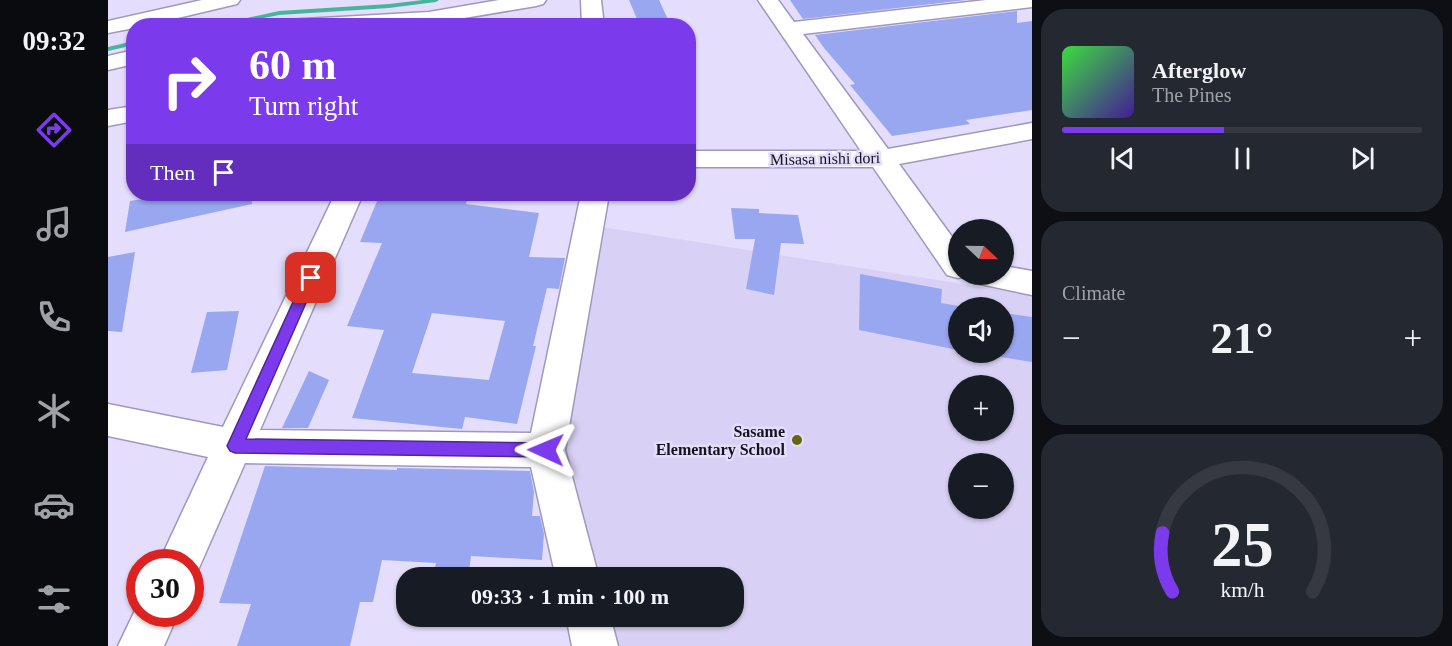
<!DOCTYPE html>
<meta charset="utf-8">
<style>
:root{--surface:#171b24;--page:#242831;--text:#f1f3f6;--muted:#9ea1a6;--line:#363941;--accent:#7c3aed}
body{margin:0;font-family:Georgia,serif;background:var(--page);color:var(--text);height:100vh;display:flex;flex-direction:column;font-size:22px;white-space:nowrap}
*{box-sizing:border-box;margin:0}
p{font-size:20px;color:var(--muted)}
.icon{flex:none;width:33px;height:33px;fill:none;stroke:currentColor;stroke-width:2;stroke-linecap:round;stroke-linejoin:round}
.map{position:relative;flex:1;overflow:hidden}
.details{display:flex;flex-direction:column;gap:9px;padding:9px;background:#0d0f14;width:420px}
.details>*{flex:none}
.guide{position:absolute;left:18px;top:18px;width:570px;height:183px;border-radius:24px;box-shadow:0 2px 4px #0004;background:#7c3aed;color:#fff;overflow:hidden}
.needle{width:39px;rotate:112deg}
.controls{position:absolute;left:840px;top:219px;display:grid;gap:12px}
.controls a{display:grid;place-items:center;width:66px;height:66px;border-radius:50%;background:var(--surface);box-shadow:0 2px 4px #0004;font-size:30px}
.speed{position:absolute;left:18px;top:549px;display:flex;gap:12px;font-size:30px;font-weight:700;text-align:center}
.speed>*{display:grid;place-content:center;width:78px;height:78px;border-radius:50%;background:var(--surface);box-shadow:0 2px 4px #0004;line-height:1}
.speed .limit{border:9px solid #d22;background:#fff;color:#111}
.pin{position:absolute;display:grid;place-items:center;width:51px;height:51px;color:#fff;margin:-26px;border-radius:12px;box-shadow:0 3px 9px #0006}
.me{position:absolute;width:66px;margin:-33px;rotate:271deg;stroke-linejoin:round;filter:drop-shadow(0 0 4px #0008)}
.turn{display:flex;align-items:center;gap:21px;height:126px;padding:0 24px;font-size:27px}
.turn .icon{width:78px;height:78px;stroke-width:2.5}
.turn b{display:block;font-size:42px;line-height:51px}
.then{display:flex;align-items:center;height:57px;padding:0 24px;background:#0003;gap:12px;font-size:22px}
.big{font-size:45px;font-weight:600;line-height:1.1}
.details .widget{flex:1;display:flex;flex-direction:column;justify-content:center;gap:9px;min-width:0;padding:0 21px;border-radius:24px;background:var(--page)}
.details .dial{align-items:center;gap:0}
.dial svg{height:156px;overflow:visible;fill:none;stroke:var(--line);stroke-width:7;stroke-linecap:round;text-anchor:middle}
.dial text{fill:var(--text);stroke:none}
.song{display:flex;align-items:center;gap:18px}
.cover{width:72px;height:72px;border-radius:9px;background:linear-gradient(135deg,hsl(120 70% 55%),hsl(260 70% 35%))}
.played{height:6px;border-radius:3px;background:linear-gradient(90deg,var(--accent) 45%,var(--line) 45%)}
.keys{display:flex;justify-content:space-around;direction:ltr}
.heat{display:flex;justify-content:space-between;align-items:center;font-size:33px;direction:ltr}
.trip{position:absolute;left:288px;top:567px;width:348px;height:60px;border-radius:24px;background:var(--surface);box-shadow:0 2px 4px #0004;font-weight:600;line-height:60px;text-align:center}
main{display:flex;flex:1;min-height:0}
.menu{display:flex;flex-direction:column;width:108px;justify-content:space-around;align-items:center;background:#090b0e;color:var(--muted)}
.menu .icon{width:42px;height:42px}
.menu .selected{color:var(--accent)}
.menu b{font-size:27px;color:var(--text)}
.map>svg:first-child{display:block}
</style>
<main>
<nav class="menu">
<b>09:32</b>
<svg class="icon selected" aria-label="directions" viewBox="0 0 24 24"><path d="M12 3l9 9-9 9-9-9zM9 14v-3h6M13 9l2 2-2 2"/></svg>
<svg class="icon" aria-label="music" viewBox="0 0 24 24"><path d="M9 18V5l10-2v13"/><circle cx="6" cy="18" r="3"/><circle cx="16" cy="16" r="3"/></svg>
<svg class="icon" aria-label="phone" viewBox="0 0 24 24"><path d="M5 4h4l2 5-3 2q2 4 5 5l2-3 5 2v4C11 20 4 13 5 4z"/></svg>
<svg class="icon" aria-label="climate" viewBox="0 0 24 24"><path d="M12 3v18M4 7l16 10M4 17L20 7"/></svg>
<svg class="icon" aria-label="car" viewBox="0 0 24 24"><path d="M5 17H2v-5l4-1 3-4h7l3 4 3 1v5h-3M9 17h6M6 11h13"/><circle cx="7" cy="17" r="2"/><circle cx="17" cy="17" r="2"/></svg>
<svg class="icon" aria-label="filters" viewBox="0 0 24 24"><path d="M4 7h16M4 17h16"/><circle cx="9" cy="7" r="2"/><circle cx="15" cy="17" r="2"/></svg>
</nav>
<div class="map">
<svg width="924" height="646" viewBox="0 0 924 646">
<rect width="100%" height="100%" fill="#e4defc"/>
<path fill="#d9d1f5" fill-rule="evenodd" d="M494,227l430,68v351h-420l-8,-29 130,-1v-38l-140,-1 -33,-127zM850,308h46v44h-46zM850,386h46v44h-46zM850,464h46v44h-46z"/>
<g fill="none" stroke-linecap="round" stroke-linejoin="round">
<g fill="#46b59c" fill-rule="evenodd">
<polygon points="315,0 331,0 328,2 281,8 171,15 117,26 103,26 171,11 281,4"/>
<polygon points="26,41 26,45 0,51 0,47"/>
</g>
</g>
<g fill="#99a7f0" fill-rule="evenodd">
<polygon points="521,0 551,0 563,26 532,26"/>
<polygon points="682,0 858,0 695,19"/>
<polygon points="909,11 909,23 924,21 924,110 858,120 862,124 784,136 742,85 747,84 716,48 707,35"/>
<polygon points="67,194 143,194 144,204 17,232 22,201"/>
<path d="M272,194h89l-3,10 73,9 -10,44 36,1 -6,31 -12,-1 -14,58h3l-19,78 -52,-7 -3,12 -110,-11 32,-88 -37,-4 35,-83 -22,-1zM324,313l73,8 -16,59 -77,-7z"/>
<polygon points="623,208 651,209 651,213 690,215 696,244 673,243 666,295 638,289 647,239 627,239"/>
<polygon points="27,252 14,332 0,331 0,257"/>
<polygon points="752,274 834,289 833,303 863,308 850,308 850,350 751,330"/>
<polygon points="131,311 119,370 83,373 99,312"/>
<polygon points="896,313 924,317 924,362 862,352 896,352"/>
<polygon points="201,371 221,380 200,428 174,428"/>
<polygon points="157,466 289,470 289,468 422,471 426,492 424,516 432,516 436,534 434,560 363,556 361,571 327,567 328,563 274,560 265,602 252,602 242,646 129,646 143,604 111,603"/>
</g>
<g fill="none" stroke-linecap="round" stroke-linejoin="round">
<g stroke="#a098bc" stroke-width="3">
<g id="minor">
<polygon points="94,0 132,0 129,4 36,26 26,26 26,28 0,33 0,21"/>
<polygon points="391,0 438,0 435,4 428,6 321,24 168,26 170,21 178,20 321,12"/>
<polygon points="473,0 493,0 496,26 474,26"/>
<polygon points="650,0 670,0 686,22 878,0 924,0 924,7 695,34 780,149 924,123 924,139 791,164 850,245 850,274 896,274 896,266 924,271 924,295 862,282 858,276 850,278 839,275 765,167 580,167 580,151 753,151"/>
<polygon points="26,50 26,64 0,70 0,56"/>
<polygon points="26,106 26,121 0,126 0,110"/>
<polygon points="227,194 255,194 152,430 423,433 473,194 501,194 457,450 491,578 448,578 423,467 137,463 87,577 82,579 82,562 51,562 100,457 0,436 0,404 115,427"/>
<polygon points="32,600 32,614 70,614 56,646 10,646"/>
<polygon points="458,616 502,616 510,646 464,646"/>
</g>
</g>
<use href="#minor" fill="#fff" fill-rule="evenodd"/>
</g>
<polygon fill="#7c3aed" stroke="#51269a" stroke-width="1.5" points="203,273 209,278 138,439 438,443 444,445 446,450 444,455 438,457 127,453 122,451 119,446 196,278"/>
<circle fill="#60680b" stroke="#e4defc" stroke-width="2" cx="689" cy="440" r="6"/>
<g text-anchor="middle" stroke-width="5" stroke-linejoin="round" paint-order="stroke">
<g font-size="16" fill="#14111d" stroke="#e4defc">
<text transform="translate(717 158) rotate(-1)" y="6">Misasa nishi dori</text>
</g>
<g font-size="16" font-weight="bold" fill="#14111d" stroke="#e4defc" text-anchor="end">
<text x="677" y="437">Sasame<tspan x="677" dy="18">Elementary School</tspan></text>
</g>
</g>
</svg>
<div class="controls">
<a><svg class="needle" viewBox="-14 -14 28 28"><path d="M0-13l5 13h-10z" fill="#e53935"/><path d="M0 13l5-13h-10z" fill="#9ea1a6"/></svg></a>
<a><svg class="icon" aria-label="sound" viewBox="0 0 24 24"><path d="M4 9h4l5-4v14l-5-4H4zM17 9q2 3 0 6"/></svg></a>
<a>+</a>
<a>−</a>
</div>
<div class="speed"><div class="limit">30</div></div>
<div class="pin" style="left:203px;top:278px;background:#d93025"><svg class="icon" aria-label="arrive" viewBox="0 0 24 24"><path d="M6 21V4h12l-3 4 3 4H6"/></svg></div>
<svg class="me" style="left:438px;top:450px" viewBox="-20 -20 40 40"><path d="M0-17L14 15 0 8-14 15z" fill="#7c3aed" stroke="#fff" stroke-width="4"/></svg>
<div class="trip">09:33 · 1 min · 100 m</div>
<div class="guide">
<div class="turn"><svg class="icon" aria-label="right" viewBox="0 0 24 24"><path d="M7 20v-9h11M14 6l5 5-5 5"/></svg><div><b>60 m</b>Turn right</div></div>
<div class="then">Then<svg class="icon" aria-label="arrive" viewBox="0 0 24 24"><path d="M6 21V4h12l-3 4 3 4H6"/></svg></div>
</div>
</div>
<section class="details">
<div class="widget">
<div class="song"><i class="cover"></i><div><b>Afterglow</b><p>The Pines</p></div></div>
<div class="played"></div>
<div class="keys"><svg class="icon" aria-label="previous" viewBox="0 0 24 24"><path d="M18 5L8 12l10 7zM5 5v14"/></svg><svg class="icon" aria-label="pause" viewBox="0 0 24 24"><path d="M8 5v14M16 5v14"/></svg><svg class="icon" aria-label="next" viewBox="0 0 24 24"><path d="M6 5l10 7-10 7zM19 5v14"/></svg></div>
</div>
<div class="widget"><p>Climate</p>
<div class="heat"><a>−</a><b class="big">21°</b><a>+</a></div>
</div>
<div class="widget dial"><svg viewBox="0 0 100 80">
<path d="M14 69A42 42 0 1 1 86 69"/>
<path d="M14 69A42 42 0 0 1 9 39" stroke="#7c3aed"/>
<text x="50" y="56" font-size="32" font-weight="700">25</text>
<text x="50" y="72" font-size="11">km/h</text>
</svg></div>
</section>
</main>
